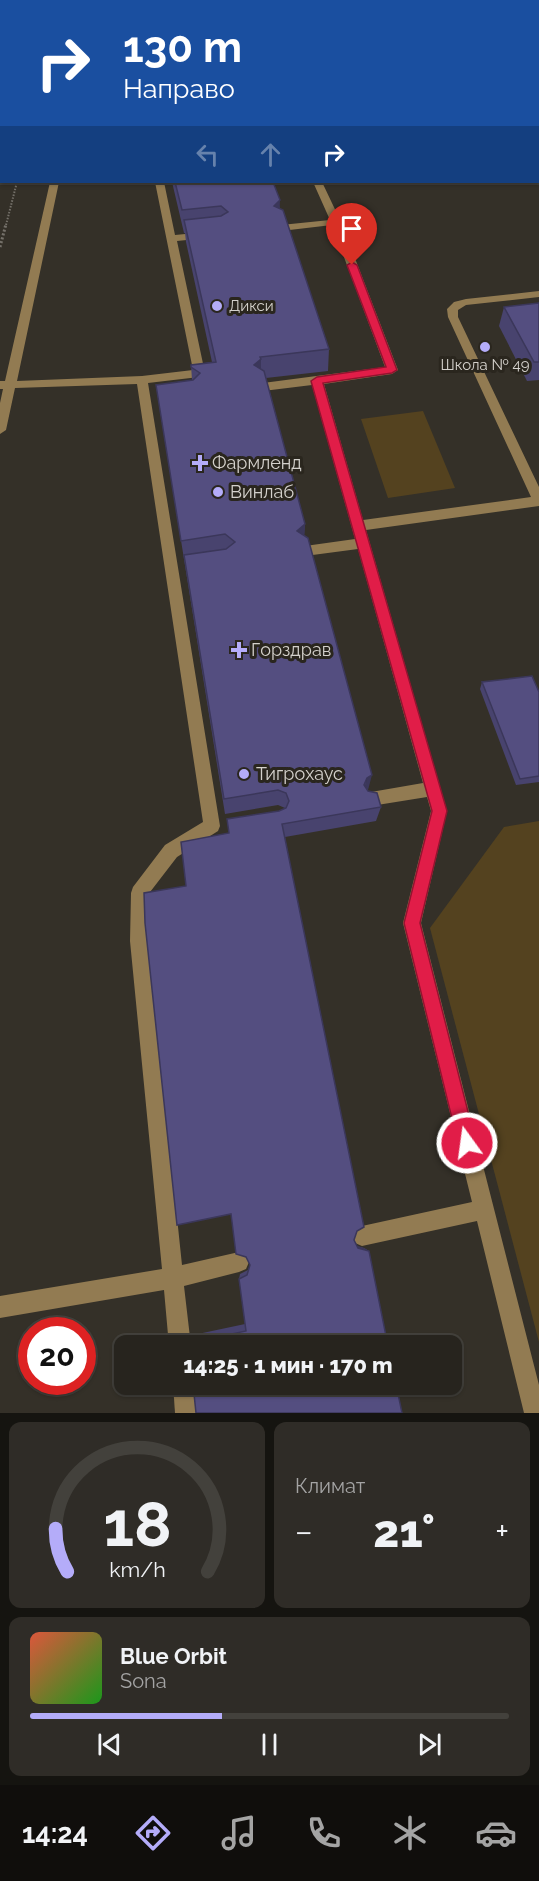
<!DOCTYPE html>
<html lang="ru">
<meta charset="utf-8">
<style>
:root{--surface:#27241e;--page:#2f2c27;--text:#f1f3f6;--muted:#a4a4a4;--line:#43413c;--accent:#b4acf9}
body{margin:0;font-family:Raleway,sans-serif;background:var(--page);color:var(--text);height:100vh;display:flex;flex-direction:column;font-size:22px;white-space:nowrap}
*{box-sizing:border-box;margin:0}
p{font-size:20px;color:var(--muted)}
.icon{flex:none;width:33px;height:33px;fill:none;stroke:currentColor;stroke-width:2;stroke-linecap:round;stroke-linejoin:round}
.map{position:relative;height:1413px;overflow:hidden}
.sheet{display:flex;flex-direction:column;gap:9px;padding:9px;background:#151410;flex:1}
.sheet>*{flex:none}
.top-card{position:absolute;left:0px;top:0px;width:540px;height:183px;box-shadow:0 2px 4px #0004,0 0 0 2px var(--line);background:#1a4fa0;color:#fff;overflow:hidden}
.speed{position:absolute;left:18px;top:1317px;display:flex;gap:12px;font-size:30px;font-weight:700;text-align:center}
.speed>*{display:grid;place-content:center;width:78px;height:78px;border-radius:50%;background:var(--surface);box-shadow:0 2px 4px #0004,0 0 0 2px var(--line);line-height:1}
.speed .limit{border:9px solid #d22;background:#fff;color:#111}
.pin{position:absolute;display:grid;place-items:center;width:51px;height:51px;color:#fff;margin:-62px -26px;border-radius:50% 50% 50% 0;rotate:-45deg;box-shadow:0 0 6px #0007}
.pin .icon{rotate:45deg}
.me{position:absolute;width:66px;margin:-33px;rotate:346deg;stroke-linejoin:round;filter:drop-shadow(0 0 4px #0008)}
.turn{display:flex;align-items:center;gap:21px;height:126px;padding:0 24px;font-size:27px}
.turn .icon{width:78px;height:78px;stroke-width:2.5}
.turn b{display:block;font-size:42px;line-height:51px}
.lanes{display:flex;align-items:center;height:57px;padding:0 24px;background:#0003;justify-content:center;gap:30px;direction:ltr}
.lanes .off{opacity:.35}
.big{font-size:45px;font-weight:800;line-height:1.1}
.sheet .tile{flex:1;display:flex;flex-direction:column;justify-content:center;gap:9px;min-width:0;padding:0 21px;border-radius:12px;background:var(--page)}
.sheet .dial{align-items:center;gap:0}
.dial svg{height:156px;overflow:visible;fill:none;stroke:var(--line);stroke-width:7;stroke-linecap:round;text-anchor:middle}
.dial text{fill:var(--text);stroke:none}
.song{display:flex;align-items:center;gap:18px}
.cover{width:72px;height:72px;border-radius:9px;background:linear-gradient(135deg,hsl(10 70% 55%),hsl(120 70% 35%))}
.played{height:6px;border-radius:3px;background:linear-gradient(90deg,var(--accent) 40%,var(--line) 40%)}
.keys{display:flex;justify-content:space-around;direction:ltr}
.heat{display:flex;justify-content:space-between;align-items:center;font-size:33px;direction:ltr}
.sheet .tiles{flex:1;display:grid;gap:9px;grid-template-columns:1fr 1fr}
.tile:last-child{grid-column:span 2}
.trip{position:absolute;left:114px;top:1335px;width:348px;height:60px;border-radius:12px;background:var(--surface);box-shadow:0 2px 4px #0004,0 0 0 2px var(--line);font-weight:800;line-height:60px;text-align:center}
.menu{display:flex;height:96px;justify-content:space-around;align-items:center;background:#100e0c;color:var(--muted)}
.menu .icon{width:42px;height:42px}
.menu .on{color:var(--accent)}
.menu b{font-size:27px;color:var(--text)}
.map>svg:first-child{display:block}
</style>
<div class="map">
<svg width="539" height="1413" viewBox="0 0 539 1413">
<rect width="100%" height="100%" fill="#343028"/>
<g fill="#54421f">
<polygon points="423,411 455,488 388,498 361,419"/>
<polygon points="539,821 539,1342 430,928 504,827"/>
</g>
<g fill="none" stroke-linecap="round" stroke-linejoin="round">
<polyline stroke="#75716a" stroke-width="2" stroke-dasharray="1.5 1.5" stroke-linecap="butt" points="6,225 17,182"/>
<polyline stroke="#75716a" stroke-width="3" stroke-dasharray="2 2" stroke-linecap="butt" points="0,247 6,224"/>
<g fill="#927b52" fill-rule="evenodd">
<rect x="91" y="0" width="8" height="2"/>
<rect x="538" y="40" width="1" height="4"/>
<polygon points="539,99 539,105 538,105 538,100"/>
<rect x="0" y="143" width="2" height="6"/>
<polygon points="50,182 59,182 17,381 142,376 193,370 155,182 164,182 175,235 206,232 211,235 206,238 177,241 205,373 199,377 148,383 220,826 218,831 177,857 147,896 148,941 182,1265 239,1252 246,1255 249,1262 246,1269 239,1272 184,1286 191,1346 169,1346 164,1290 0,1318 0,1296 162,1269 130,941 131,893 133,887 165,845 203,822 137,384 15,388 6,430 0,434 0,403 3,389 0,389 0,381 5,381"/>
<polygon points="313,182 322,182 341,222 398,370 392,374 324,384 363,520 531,497 448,317 447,309 454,302 466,299 539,291 539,297 466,305 458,310 458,317 539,487 539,506 366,530 447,811 421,923 539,1385 539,1413 524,1413 477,1221 362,1246 355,1243 352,1236 355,1229 362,1226 472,1202 403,923 431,811 427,797 371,806 365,804 363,799 365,794 371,792 423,783 358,549 305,556 298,551 305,546 355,539 312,385 263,391 257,387 263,383 385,367 332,225 281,231 276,228 281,225 330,220"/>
<polygon points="173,1384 195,1384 197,1413 175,1413"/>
</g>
</g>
<g fill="#48436e">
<polygon points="172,182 273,182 280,209 329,349 328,371 266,378 305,524 304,535 368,790 368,791 381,807 376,821 285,837 357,1231 354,1240 357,1246 364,1248 369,1251 388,1346 189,1343 193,1335 245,1324 239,1279 240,1274 248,1270 250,1265 186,886 229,833 227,819 279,811 285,808 278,805 225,814 156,385 192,380 191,365 212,362 186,242 185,233 184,233"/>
<polygon points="539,303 539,380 527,381 499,326 504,307"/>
<polygon points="482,682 539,692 539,782 516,785 480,689"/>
</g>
<g fill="#3b375a">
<polygon points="280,200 279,223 274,206"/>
<polygon points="261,359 261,382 254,365"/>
<polygon points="305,524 304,544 297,531"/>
<polygon points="372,775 368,790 363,793 367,778"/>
<polygon points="354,1245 364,1248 369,1251 358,1248"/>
</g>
<g fill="#544e80" stroke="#3b375a" stroke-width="1.5">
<polygon points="175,182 273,182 280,200 274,206 283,210 329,349 260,357 261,359 254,365 264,371 305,524 297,531 308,538 372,775 367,778 364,785 368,791 377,793 381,807 282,824 364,1227 357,1231 354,1240 358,1248 369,1251 388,1346 189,1346 189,1343 246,1331 239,1279 247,1275 250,1265 246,1257 236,1254 231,1214 177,1225 145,923 144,893 186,886 181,842 229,833 227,819 279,811 286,808 289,801 286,793 278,790 224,799 184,555 226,549 235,542 225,534 181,541 156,385 193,380 200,373 191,367 191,365 216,362 184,220 221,216 228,212 221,206 182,210"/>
<polygon points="539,303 539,362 534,362 504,307"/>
<polygon points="532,676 539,692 539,776 520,779 482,682"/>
<polygon points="193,1384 396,1384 402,1413 196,1413"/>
</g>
<polygon fill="#e11d48" stroke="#92132f" stroke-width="1.5" points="352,262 357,265 397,370 392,373 323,383 447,811 420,923 476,1143 474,1150 467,1152 461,1150 458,1143 404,923 432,811 311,381 317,377 386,367 347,265"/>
<g fill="#b4acf9" stroke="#2a261e" stroke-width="2">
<circle cx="217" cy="306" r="6"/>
<circle cx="485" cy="347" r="6"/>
<path d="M197 454h6v6h6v6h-6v6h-6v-6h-6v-6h6z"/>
<circle cx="218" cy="492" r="6"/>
<path d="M236 641h6v6h6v6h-6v6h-6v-6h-6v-6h6z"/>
<circle cx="244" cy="774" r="6"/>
</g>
<g text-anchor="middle" stroke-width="6" stroke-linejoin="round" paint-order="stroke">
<g font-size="15" fill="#d4d1cc" stroke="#2a261e" text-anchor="start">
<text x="229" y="311">Дикси</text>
<text x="485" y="370" text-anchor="middle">Школа № 49</text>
</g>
<g font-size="18" fill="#d4d1cc" stroke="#2a261e" text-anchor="start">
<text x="212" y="469">Фармленд</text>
<text x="230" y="498">Винлаб</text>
<text x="251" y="656">Горздрав</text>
<text x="256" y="780">Тигрохаус</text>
</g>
</g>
</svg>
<div class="speed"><div class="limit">20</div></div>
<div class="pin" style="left:352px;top:265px;background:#d93025"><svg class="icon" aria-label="arrive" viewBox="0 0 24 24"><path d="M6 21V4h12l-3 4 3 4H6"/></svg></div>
<svg class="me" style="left:467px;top:1143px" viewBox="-20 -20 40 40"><circle r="17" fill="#e11d48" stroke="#fff" stroke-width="3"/><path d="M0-11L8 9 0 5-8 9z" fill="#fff"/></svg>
<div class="trip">14:25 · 1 мин · 170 m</div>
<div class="top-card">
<div class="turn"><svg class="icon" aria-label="right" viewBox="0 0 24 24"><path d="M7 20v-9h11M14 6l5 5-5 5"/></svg><div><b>130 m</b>Направо</div></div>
<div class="lanes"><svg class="icon off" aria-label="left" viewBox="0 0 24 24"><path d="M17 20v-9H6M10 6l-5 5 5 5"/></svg><svg class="icon off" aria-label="ahead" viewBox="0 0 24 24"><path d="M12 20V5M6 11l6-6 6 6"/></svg><svg class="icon" aria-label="right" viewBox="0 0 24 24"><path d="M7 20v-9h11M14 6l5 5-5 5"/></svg></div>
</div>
</div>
<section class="sheet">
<div class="tiles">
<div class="tile dial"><svg viewBox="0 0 100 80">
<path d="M14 69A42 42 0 1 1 86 69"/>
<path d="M14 69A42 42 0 0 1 8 47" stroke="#b4acf9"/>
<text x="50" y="56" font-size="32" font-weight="700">18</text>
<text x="50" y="72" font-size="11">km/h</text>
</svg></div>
<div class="tile"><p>Климат</p>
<div class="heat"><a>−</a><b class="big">21°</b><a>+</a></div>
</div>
<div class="tile">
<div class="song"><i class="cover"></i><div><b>Blue Orbit</b><p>Sona</p></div></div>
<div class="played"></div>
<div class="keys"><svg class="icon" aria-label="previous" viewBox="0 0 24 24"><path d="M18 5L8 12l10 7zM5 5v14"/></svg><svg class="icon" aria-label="pause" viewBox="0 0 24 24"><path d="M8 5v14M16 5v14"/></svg><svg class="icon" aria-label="next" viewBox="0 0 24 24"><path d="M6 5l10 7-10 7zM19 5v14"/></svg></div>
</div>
</div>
</section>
<nav class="menu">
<b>14:24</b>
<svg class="icon on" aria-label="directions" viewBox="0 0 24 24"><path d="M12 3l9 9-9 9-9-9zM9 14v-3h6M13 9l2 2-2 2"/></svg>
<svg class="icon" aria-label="music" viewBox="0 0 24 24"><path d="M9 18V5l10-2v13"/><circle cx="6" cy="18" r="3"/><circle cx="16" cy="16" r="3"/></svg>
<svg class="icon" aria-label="phone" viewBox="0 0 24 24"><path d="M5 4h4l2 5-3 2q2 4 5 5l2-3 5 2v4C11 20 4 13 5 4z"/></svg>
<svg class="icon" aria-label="climate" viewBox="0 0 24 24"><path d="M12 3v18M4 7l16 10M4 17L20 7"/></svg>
<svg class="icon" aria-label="car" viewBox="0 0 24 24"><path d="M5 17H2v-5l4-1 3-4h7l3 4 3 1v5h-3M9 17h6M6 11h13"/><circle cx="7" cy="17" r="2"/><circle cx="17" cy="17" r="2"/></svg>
</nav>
